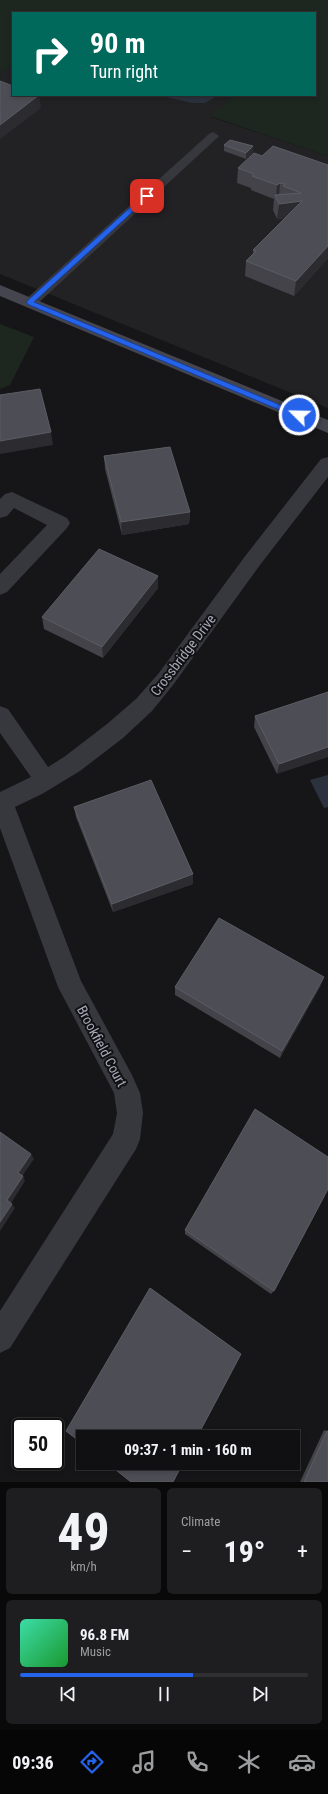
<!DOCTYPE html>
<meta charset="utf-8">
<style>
:root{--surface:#101012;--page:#1e1e20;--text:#f1f3f6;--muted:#9c9d9f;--line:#303032;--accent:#2563eb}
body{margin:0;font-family:"Roboto Condensed",sans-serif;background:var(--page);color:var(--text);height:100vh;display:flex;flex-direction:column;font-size:15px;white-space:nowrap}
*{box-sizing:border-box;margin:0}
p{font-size:13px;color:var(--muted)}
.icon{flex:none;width:22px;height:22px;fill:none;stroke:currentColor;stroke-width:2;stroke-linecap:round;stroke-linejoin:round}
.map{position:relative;height:1482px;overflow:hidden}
.sheet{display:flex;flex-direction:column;gap:6px;padding:6px;background:#09090a;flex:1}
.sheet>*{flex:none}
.top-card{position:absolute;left:12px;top:12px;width:304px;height:84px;border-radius:0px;box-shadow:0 2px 6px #0003,0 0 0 1px var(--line);background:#00695c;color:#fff;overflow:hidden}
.speed{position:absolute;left:12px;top:1418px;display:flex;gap:8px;font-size:20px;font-weight:700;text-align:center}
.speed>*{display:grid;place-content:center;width:52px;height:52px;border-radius:50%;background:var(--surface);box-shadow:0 2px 6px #0003,0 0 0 1px var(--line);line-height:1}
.speed .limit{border:2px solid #111;border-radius:6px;background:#fff;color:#111}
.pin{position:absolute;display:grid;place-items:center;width:34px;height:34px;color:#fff;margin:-17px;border-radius:8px;box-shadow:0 2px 6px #0006}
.me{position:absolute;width:44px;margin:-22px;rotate:293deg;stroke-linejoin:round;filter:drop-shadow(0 0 3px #0008)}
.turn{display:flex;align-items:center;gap:14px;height:84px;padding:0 12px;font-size:18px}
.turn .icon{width:52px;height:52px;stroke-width:2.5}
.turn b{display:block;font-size:28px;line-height:34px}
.big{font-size:30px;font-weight:700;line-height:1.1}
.sheet .tile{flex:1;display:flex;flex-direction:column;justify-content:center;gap:6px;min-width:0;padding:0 14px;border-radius:6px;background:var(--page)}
.sheet .dial{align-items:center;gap:0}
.dial b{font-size:52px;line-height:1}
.song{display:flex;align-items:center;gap:12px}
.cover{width:48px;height:48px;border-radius:6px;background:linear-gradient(135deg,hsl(160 70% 55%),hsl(130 70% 35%))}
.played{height:4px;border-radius:2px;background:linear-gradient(90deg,var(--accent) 60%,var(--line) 60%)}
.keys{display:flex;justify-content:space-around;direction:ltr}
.heat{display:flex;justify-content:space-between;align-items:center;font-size:22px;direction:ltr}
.sheet .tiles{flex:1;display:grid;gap:6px;grid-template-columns:1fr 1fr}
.tile:last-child{grid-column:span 2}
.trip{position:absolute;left:76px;top:1430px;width:224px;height:40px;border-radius:0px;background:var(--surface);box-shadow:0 2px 6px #0003,0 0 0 1px var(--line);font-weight:700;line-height:40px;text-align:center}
.dock{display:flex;height:64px;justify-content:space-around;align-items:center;background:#060607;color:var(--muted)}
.dock .icon{width:28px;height:28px}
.dock .selected{color:var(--accent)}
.dock b{font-size:18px;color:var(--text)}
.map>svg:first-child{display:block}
</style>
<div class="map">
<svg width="328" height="1482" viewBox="0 0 328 1482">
<rect width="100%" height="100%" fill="#161618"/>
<polygon fill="#222225" points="13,65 13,95 231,95 225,104 211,117 328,156 328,408 0,274 0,74"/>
<g fill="#1d2720">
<polygon points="0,0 328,0 328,156 210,116 225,104 231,95 315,95 315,13 13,13 13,65 0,74"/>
<polygon points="0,324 34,337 10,385 0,389"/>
</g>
<g fill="#2b323e">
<polygon points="158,95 215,95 215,97 205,103 192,103"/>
<polygon points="328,775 328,807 324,808 310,780"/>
</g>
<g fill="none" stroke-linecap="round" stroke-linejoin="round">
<polygon fill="#37373e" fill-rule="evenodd" points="213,132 219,136 217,138 35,306 25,306 23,303 25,300 209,134"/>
<g fill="#37373e" fill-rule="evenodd">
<polygon points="328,457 328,477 260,565 173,685 152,711 123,738 80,771 42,794 15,807 81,981 132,1075 140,1093 143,1113 140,1139 136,1149 10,1348 0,1353 0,1311 113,1134 117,1113 114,1093 58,987 0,828 0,792 31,777 0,733 0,706 8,709 48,767 64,757 107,724 136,699 159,673 246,555 321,459"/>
<polygon points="12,492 67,518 70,523 67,528 7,592 0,595 0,574 47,525 14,508 7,516 0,518 0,499 5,494"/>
</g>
<polygon fill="#44454e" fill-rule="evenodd" points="0,285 328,420 328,433 0,296"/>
</g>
<g fill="#434349">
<polygon points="224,145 253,152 246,159 224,151"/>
<polygon points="262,156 328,165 328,258 294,296 245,276 246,261 253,254 253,250 286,218 277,219 273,210 274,199 251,190 251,188 237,183 238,168"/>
<polygon points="104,456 190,512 189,524 122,535 105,469"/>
<polygon points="158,576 158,588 103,658 44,629 42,617"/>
<polygon points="328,692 277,774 254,727 255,716"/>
<polygon points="74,807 193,884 113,912 76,817"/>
<polygon points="321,985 280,1058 175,995 175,987"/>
<polygon points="185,1230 274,1291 271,1294 185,1234"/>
<polygon points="324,1430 327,1431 328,1482 300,1482"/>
</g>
<g fill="#2c2c30">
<polygon points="39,95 41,108 0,139 0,125"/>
<polygon points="253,146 253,152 246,159 246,153"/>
<polygon points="280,183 279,197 276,199 277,185"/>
<polygon points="302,201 301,216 277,219 279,204"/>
<polygon points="328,246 328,258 294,296 296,281"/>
<polygon points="51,432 53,445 0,454 0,441"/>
<polygon points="190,512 189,524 122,535 121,522"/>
<polygon points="158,576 158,588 103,658 102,647"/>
<polygon points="328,747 328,757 277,774 279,764"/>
<polygon points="193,874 193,884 113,912 112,904"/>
<polygon points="324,977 321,985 280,1058 282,1051"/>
<polygon points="31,1154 34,1159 21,1178 18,1173"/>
<polygon points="23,1176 25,1181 10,1205 7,1200"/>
<polygon points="12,1204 15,1208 0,1231 0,1222"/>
</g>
<g fill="#4d4e55" stroke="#5b5c65">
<polygon points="0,81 13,86 13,95 39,95 0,125"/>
<polygon points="230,140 253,146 246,153 224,145"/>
<polygon points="273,146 328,165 328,246 296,281 246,261 256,251 253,250 302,201 279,204 275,195 301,193 283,186 285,184 280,183 277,185 252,176 254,174 238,168 254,153 262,156"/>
<polygon points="40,389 51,432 0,441 0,395"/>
<polygon points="170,447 190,512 121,522 104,456"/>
<polygon points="99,549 158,576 102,647 42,617"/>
<polygon points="328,692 328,747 279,764 255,716"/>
<polygon points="151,780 193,874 112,904 74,807"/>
<polygon points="219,918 324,977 282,1051 175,987"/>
<polygon points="255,1109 328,1157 328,1189 274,1291 185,1230"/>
<polygon points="0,1132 31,1154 18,1173 23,1176 7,1200 12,1204 0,1222"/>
<polygon points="150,1288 241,1354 197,1437 83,1437 83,1444 66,1431"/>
<polygon points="327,1431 328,1431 328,1482 304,1482"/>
<polygon points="107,1463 183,1463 173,1482 131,1482"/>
</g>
<polygon fill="#2563eb" stroke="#184099" points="145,194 150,196 34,302 302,414 302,417 296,417 27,304 27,301"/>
<g text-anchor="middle" stroke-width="4" stroke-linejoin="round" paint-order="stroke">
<g font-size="14" fill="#a7a9ba" stroke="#111113">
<text transform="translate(183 655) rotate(-53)" y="5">Crossbridge Drive</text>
<text transform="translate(102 1046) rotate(62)" y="5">Brookfield Court</text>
</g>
</g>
</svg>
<div class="speed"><div class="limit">50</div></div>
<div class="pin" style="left:147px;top:196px;background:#d93025"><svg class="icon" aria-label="arrive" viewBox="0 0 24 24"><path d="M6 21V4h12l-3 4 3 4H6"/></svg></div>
<svg class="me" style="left:299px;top:415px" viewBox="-20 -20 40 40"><circle r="17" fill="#2563eb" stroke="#fff" stroke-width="3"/><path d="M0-11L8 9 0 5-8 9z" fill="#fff"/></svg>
<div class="trip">09:37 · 1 min · 160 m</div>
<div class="top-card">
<div class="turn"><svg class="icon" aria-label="right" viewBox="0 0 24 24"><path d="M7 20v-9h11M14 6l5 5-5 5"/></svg><div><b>90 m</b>Turn right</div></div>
</div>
</div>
<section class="sheet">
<div class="tiles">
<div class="tile dial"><b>49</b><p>km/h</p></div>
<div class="tile"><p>Climate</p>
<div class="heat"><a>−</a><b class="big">19°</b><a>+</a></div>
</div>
<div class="tile">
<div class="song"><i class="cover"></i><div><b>96.8 FM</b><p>Music</p></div></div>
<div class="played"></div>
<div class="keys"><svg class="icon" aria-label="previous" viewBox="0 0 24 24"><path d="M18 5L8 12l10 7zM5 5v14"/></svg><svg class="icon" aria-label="pause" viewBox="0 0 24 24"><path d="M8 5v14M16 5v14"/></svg><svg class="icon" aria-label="next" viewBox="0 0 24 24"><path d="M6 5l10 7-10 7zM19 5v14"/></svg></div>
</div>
</div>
</section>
<nav class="dock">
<b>09:36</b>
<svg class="icon selected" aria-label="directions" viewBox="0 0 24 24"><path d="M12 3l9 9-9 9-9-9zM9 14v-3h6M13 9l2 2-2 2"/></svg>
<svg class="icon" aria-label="music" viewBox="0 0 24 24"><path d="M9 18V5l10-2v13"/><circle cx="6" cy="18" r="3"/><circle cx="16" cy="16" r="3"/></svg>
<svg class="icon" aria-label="phone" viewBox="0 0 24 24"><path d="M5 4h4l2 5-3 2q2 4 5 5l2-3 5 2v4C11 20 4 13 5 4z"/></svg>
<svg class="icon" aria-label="climate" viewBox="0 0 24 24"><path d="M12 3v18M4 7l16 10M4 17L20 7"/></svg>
<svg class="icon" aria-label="car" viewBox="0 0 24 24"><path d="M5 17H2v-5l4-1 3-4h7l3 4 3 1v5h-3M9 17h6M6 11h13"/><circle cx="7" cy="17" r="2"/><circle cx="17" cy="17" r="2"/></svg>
</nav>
